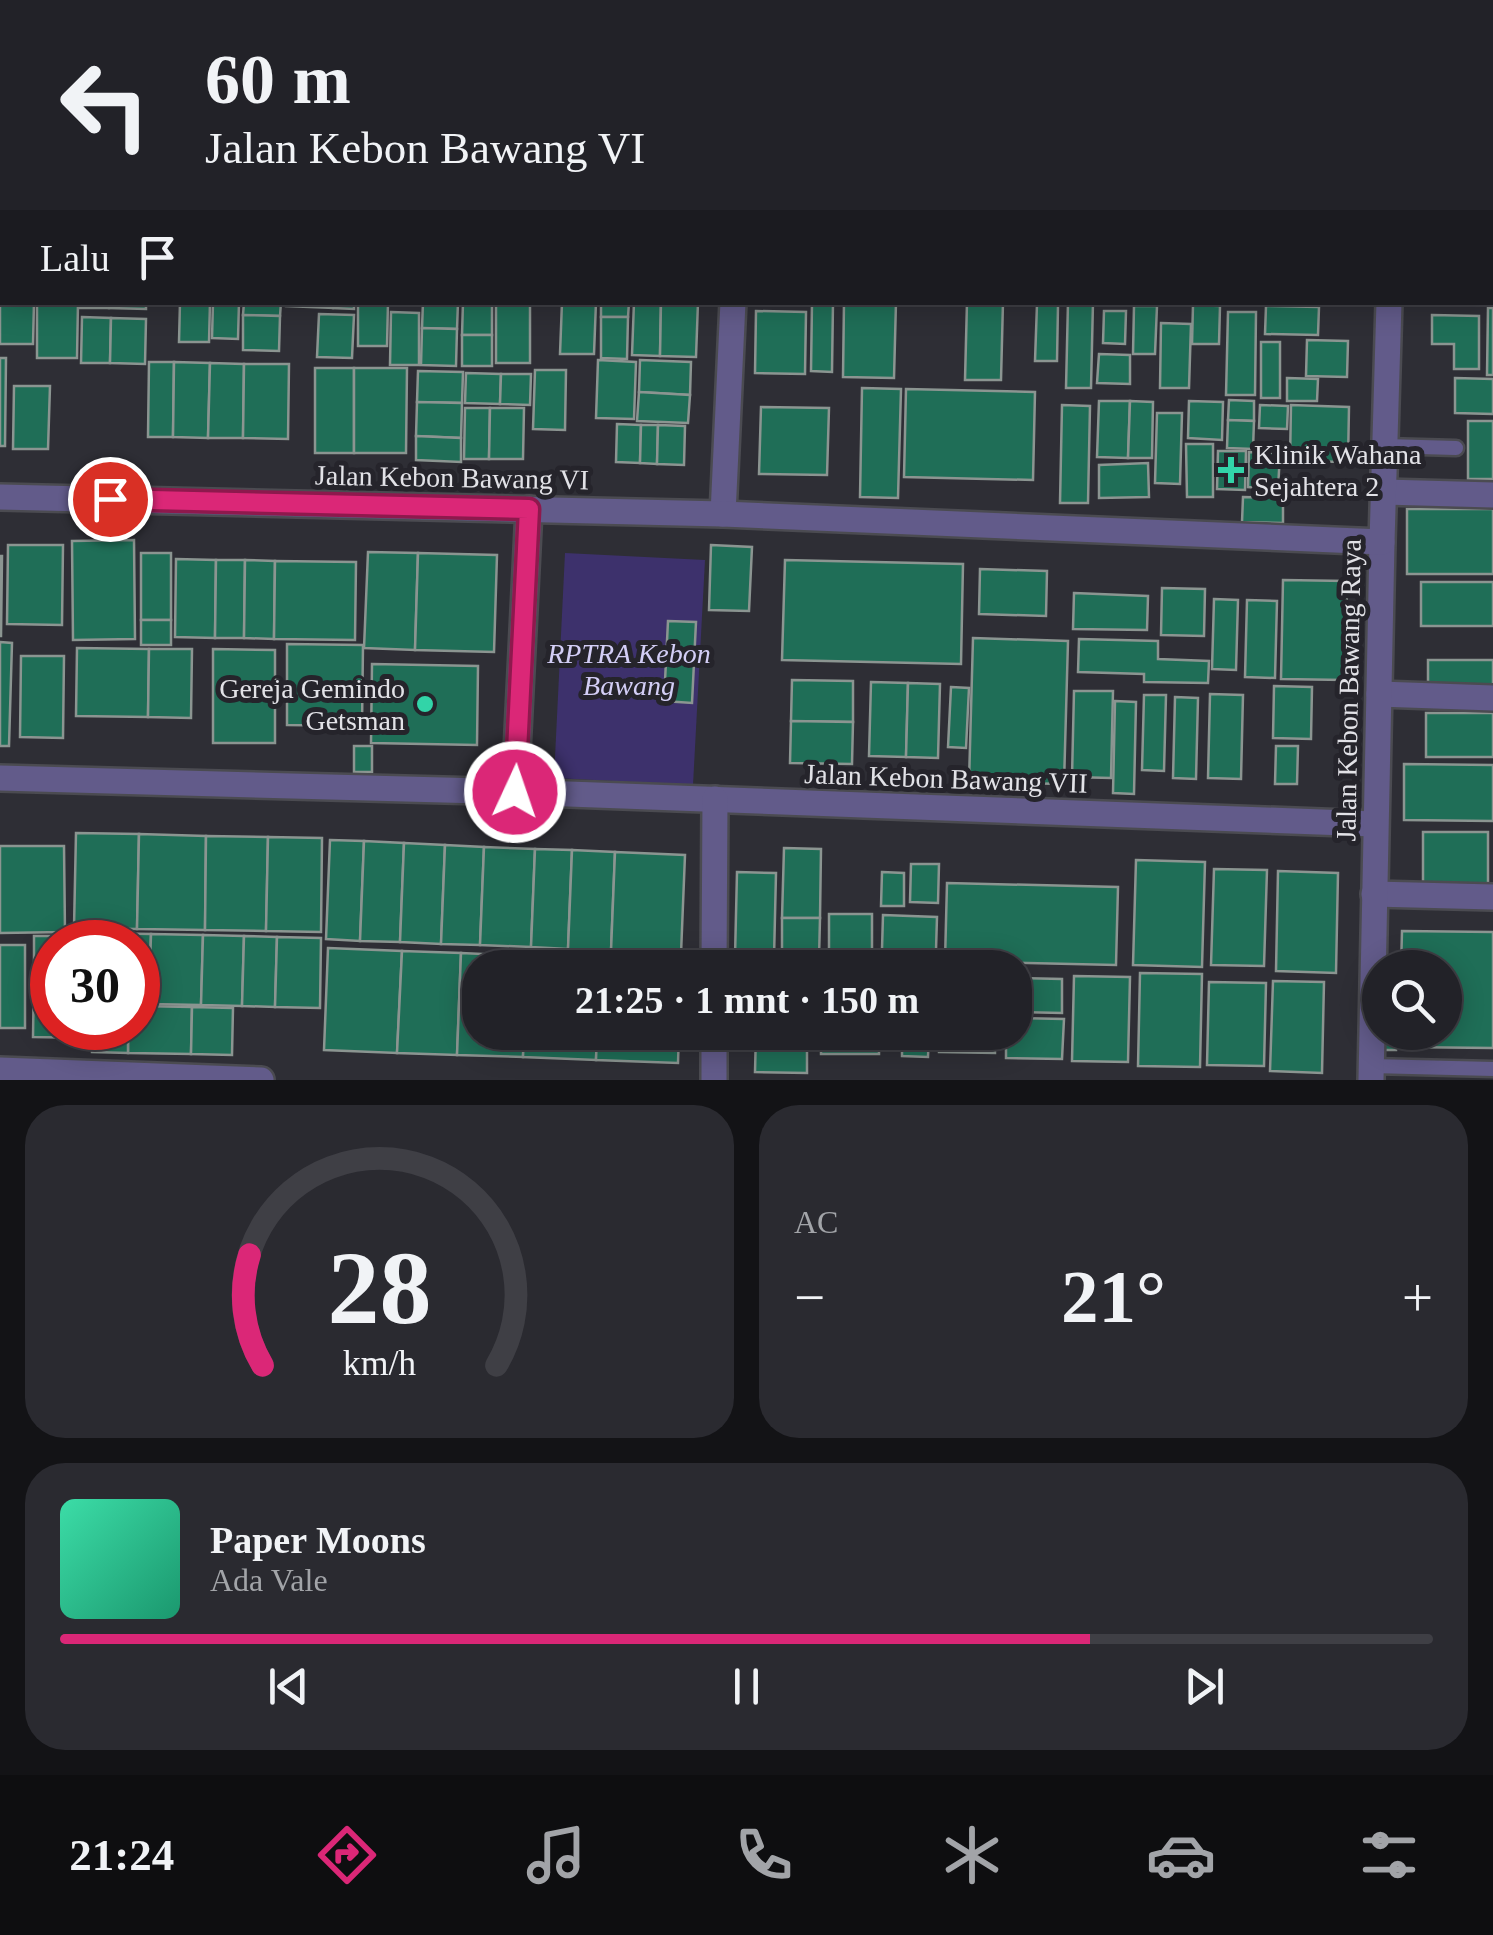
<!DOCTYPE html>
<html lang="id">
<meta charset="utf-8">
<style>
:root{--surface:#222228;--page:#2a2a30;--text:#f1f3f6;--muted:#a2a4a8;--line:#3f3f45;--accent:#db2777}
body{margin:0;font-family:"Times New Roman",serif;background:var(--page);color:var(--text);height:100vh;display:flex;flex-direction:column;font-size:38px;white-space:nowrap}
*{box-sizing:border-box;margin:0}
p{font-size:32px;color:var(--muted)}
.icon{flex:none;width:55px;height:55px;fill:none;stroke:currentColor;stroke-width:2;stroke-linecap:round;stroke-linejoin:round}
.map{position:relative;height:1080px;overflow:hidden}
.details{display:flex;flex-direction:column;gap:25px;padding:25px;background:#131316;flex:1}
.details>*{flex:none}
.hud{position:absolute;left:0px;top:0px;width:1495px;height:305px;box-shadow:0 5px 25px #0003,0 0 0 2px var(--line);background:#222228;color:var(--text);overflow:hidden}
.tools{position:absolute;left:1362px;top:950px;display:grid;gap:20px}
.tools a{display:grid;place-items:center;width:100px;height:100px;border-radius:50%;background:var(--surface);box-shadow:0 5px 25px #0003,0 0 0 2px var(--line);font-size:50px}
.speed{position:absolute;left:30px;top:920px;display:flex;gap:20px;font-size:50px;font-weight:700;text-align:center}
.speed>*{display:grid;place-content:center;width:130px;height:130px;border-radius:50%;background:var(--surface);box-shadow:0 5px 25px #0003,0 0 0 2px var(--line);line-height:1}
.speed .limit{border:15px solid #d22;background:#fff;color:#111}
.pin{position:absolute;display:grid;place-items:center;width:85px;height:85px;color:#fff;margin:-42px;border:5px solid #fff;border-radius:50%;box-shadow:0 2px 10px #0007}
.me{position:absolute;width:110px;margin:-55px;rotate:3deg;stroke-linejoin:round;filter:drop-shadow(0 0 8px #0008)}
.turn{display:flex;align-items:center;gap:35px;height:210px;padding:0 40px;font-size:45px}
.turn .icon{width:130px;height:130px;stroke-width:2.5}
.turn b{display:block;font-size:70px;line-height:85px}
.then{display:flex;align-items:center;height:95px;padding:0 40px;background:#0003;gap:20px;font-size:38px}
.big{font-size:75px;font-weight:800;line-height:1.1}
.details .card{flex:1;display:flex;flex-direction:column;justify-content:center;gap:15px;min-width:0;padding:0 35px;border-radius:40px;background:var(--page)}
.details .dial{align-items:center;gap:0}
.dial svg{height:260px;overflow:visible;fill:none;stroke:var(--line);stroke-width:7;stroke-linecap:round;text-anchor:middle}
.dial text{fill:var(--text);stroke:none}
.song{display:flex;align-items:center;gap:30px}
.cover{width:120px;height:120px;border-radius:15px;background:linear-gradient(135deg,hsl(160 70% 55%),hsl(160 70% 35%))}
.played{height:10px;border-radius:5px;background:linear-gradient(90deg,var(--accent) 75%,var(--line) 75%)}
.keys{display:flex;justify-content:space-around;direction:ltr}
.heat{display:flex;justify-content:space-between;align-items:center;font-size:55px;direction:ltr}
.details .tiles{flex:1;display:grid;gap:25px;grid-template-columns:1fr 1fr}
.card:last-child{grid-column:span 2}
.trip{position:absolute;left:462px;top:950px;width:570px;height:100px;border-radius:40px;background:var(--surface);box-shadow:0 5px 25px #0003,0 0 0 2px var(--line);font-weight:800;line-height:100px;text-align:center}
.menu{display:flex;height:160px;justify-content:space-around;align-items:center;background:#0e0e10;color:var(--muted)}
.menu .icon{width:70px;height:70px}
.menu .current{color:var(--accent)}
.menu b{font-size:45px;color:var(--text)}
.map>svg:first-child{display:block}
</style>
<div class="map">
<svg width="1493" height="1080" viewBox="0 0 1493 1080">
<rect width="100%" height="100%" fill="#2e2e35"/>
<polygon fill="#3d316c" points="565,553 705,560 693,785 554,778"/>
<g fill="#1f6e57" stroke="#8b9591" stroke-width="2.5">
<polygon points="0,0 261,0 261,2 2,2 2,117 0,117"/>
<rect x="289" y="0" width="45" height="2"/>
<rect x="342" y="0" width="48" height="2"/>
<polygon points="404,0 476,0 476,2 403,2"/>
<rect x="534" y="0" width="53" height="2"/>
<rect x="593" y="0" width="52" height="2"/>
<rect x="649" y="0" width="61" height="2"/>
<rect x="932" y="0" width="109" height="2"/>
<rect x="1052" y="0" width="50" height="2"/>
<rect x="1116" y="0" width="47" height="2"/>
<rect x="1163" y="0" width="40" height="2"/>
<rect x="1218" y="0" width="39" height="2"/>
<rect x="1435" y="0" width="42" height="2"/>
<rect x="0" y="245" width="2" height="47"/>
<polygon points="0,299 2,299 2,302 34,302 33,344 0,344"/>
<polygon points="37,302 78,302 77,358 37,358"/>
<rect x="80" y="302" width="29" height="6"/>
<polygon points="109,302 146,302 146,309 109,308"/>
<polygon points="180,302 210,302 209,342 179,342"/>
<polygon points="213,302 239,302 238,339 212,338"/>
<polygon points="244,302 281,302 280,316 243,315"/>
<polygon points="286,302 333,302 333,308 286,306"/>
<polygon points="333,302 354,302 354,309 333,308"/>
<polygon points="358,302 388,302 387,346 358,346"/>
<polygon points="423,302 458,302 457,329 422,328"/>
<polygon points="463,302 492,302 492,335 462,335"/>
<rect x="496" y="302" width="34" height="61"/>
<polygon points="562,302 596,302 594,354 560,354"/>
<polygon points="601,302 629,302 628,317 601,317"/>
<polygon points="634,302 661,302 660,356 632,355"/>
<polygon points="661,302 698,302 696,357 660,356"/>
<polygon points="812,302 833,302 832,372 811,371"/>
<polygon points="844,302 896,302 894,378 843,377"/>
<polygon points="967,302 1003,302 1001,380 965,380"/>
<polygon points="1068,302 1093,302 1091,388 1066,388"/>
<polygon points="1037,304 1058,305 1057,361 1035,361"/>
<polygon points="1193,305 1220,306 1219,344 1192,344"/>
<polygon points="1134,306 1157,306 1155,354 1133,354"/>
<polygon points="1266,306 1319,307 1318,335 1265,334"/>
<polygon points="1488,308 1493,308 1493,375 1487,375"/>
<polygon points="756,311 806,312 805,374 755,373"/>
<polygon points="1104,311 1126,311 1125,344 1103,343"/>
<polygon points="391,312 419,313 419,365 390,365"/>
<polygon points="1228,312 1256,312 1255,395 1226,395"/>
<polygon points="319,314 354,315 352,358 317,357"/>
<polygon points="243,315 280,316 279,351 243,350"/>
<polygon points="1432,315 1479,316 1479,369 1454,369 1454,344 1432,344"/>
<polygon points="82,317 111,318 110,363 81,363"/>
<polygon points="601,317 628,317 627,359 601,358"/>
<polygon points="111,318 146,319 145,364 110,363"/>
<polygon points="1161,323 1191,324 1189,388 1160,388"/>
<polygon points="422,328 457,329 456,366 421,365"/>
<rect x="462" y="335" width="30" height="31"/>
<polygon points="1307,340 1348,341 1347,377 1306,376"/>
<rect x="1261" y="342" width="19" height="56"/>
<polygon points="1099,354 1130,355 1130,384 1097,383"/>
<polygon points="0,358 6,358 5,446 0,446"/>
<polygon points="598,360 636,362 634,419 596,418"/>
<polygon points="640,360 691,362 690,395 639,392"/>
<polygon points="149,362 174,362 173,437 148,437"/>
<polygon points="174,362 210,363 208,438 173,437"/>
<polygon points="210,363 244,364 243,438 208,438"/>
<polygon points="244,364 289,364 288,439 243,438"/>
<rect x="315" y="368" width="39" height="85"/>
<polygon points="354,368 407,368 406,453 354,453"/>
<polygon points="535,370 566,370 565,430 533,429"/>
<polygon points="418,371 463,372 462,403 417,402"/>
<polygon points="466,373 501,374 500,404 465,403"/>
<polygon points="501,374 531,374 530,405 500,404"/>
<polygon points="1287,378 1318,379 1317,401 1287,401"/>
<polygon points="1455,378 1493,379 1493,414 1455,413"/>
<polygon points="14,386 50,386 48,449 13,449"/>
<polygon points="862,388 901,389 898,498 860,497"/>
<polygon points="906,389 1035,392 1033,480 904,477"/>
<polygon points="639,392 690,395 688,423 637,421"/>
<polygon points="1229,400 1254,401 1254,421 1228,420"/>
<polygon points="1099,401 1130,401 1128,458 1097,457"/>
<polygon points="1130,401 1153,402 1152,458 1128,458"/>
<polygon points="1189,401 1223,402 1222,440 1188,438"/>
<polygon points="417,402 462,403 461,438 416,436"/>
<polygon points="1062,405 1090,406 1088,503 1060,503"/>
<polygon points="1260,405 1288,406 1287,429 1259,428"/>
<polygon points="1291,405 1349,407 1348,462 1290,461"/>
<polygon points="761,407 829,408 827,475 759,474"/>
<polygon points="465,408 490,408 489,459 464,459"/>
<polygon points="490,408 524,408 523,459 489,459"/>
<polygon points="1157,413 1182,413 1180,484 1155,483"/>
<polygon points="1228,420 1254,421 1253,449 1227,448"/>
<rect x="1468" y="421" width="25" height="58"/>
<polygon points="617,424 641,425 640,463 616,462"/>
<polygon points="641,425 658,425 657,464 640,463"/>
<polygon points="658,425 685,426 684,465 657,464"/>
<polygon points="416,436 461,438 461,462 416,460"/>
<polygon points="1186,444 1213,444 1213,497 1187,497"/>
<polygon points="1218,451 1246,451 1245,490 1217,489"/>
<polygon points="1249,452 1280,453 1278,489 1248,487"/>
<polygon points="1148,463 1149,497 1099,498 1099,465"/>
<polygon points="1243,497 1283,498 1283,523 1242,522"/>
<rect x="1407" y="509" width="86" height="65"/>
<polygon points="134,540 135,639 73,640 72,541"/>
<polygon points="8,545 63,545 62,625 7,624"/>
<polygon points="711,545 752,547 749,611 709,610"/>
<polygon points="368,552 418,553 415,650 364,648"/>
<rect x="141" y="553" width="30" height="67"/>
<polygon points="418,553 497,555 494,652 415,650"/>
<polygon points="0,556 2,556 1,636 0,636"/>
<polygon points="176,559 216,560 215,638 175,637"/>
<polygon points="216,560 245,560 244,638 215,638"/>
<polygon points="245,560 275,561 274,639 244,638"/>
<polygon points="785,560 963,564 961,664 782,660"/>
<polygon points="275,561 356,562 355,640 274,639"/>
<polygon points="980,569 1047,571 1046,616 979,614"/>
<polygon points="1283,580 1347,581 1345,680 1281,679"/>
<rect x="1421" y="582" width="72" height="44"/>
<polygon points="1162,588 1205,589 1204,636 1161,635"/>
<polygon points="1074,593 1148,596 1147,630 1073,629"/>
<polygon points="1214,599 1238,600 1236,670 1212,669"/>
<polygon points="1247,600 1277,601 1275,678 1245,677"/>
<rect x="141" y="620" width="30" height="25"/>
<polygon points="668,621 696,622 692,703 664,701"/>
<polygon points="973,638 1068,641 1064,784 969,782"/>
<polygon points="1079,639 1158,641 1158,659 1209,661 1208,683 1144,682 1144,674 1078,672"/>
<polygon points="0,642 12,643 9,746 0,746"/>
<polygon points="287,644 363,645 362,726 287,725"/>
<polygon points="77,648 149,649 148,717 76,716"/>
<polygon points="149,649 192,649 191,718 148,717"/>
<polygon points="213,649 275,650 275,743 213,743"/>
<polygon points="21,656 64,656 63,738 20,737"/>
<rect x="1428" y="660" width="65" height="33"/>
<polygon points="372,664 478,666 477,745 371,743"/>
<polygon points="792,680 853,681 853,722 791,721"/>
<polygon points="871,682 908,683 906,757 869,756"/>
<polygon points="908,683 940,684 938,758 906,757"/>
<polygon points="1274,686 1312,687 1311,739 1273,738"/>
<polygon points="951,687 969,688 966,748 948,747"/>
<polygon points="1074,691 1113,691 1111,778 1072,777"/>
<polygon points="1210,694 1243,695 1241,779 1208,778"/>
<polygon points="1144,695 1166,695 1164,771 1142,770"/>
<polygon points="1175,697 1198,698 1196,779 1173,778"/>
<polygon points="1115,701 1136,702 1134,794 1113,793"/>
<rect x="1426" y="713" width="67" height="44"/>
<polygon points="791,721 853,722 852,764 790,763"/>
<rect x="354" y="746" width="18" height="26"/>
<polygon points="1276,746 1298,746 1297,784 1275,784"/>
<polygon points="1404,764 1493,765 1493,821 1404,820"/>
<rect x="1423" y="832" width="65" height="53"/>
<polygon points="76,833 139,834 137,929 74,928"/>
<polygon points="139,834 206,836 205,930 137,929"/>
<polygon points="206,836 268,837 266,931 205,930"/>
<polygon points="268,837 322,838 321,932 266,931"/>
<polygon points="330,840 364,841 360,941 326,939"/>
<polygon points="364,841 404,843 400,942 360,941"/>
<polygon points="404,843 445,845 441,944 400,942"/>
<polygon points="445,845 484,847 480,945 441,944"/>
<polygon points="0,846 64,846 65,932 0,933"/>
<polygon points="484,847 535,849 531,947 480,945"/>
<polygon points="784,848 821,849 820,918 782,918"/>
<polygon points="535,849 572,850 568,949 531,947"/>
<polygon points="572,850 615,852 611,951 568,949"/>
<polygon points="615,852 685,855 681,954 611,951"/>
<polygon points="1136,860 1205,862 1202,967 1133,965"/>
<polygon points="911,864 939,864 938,903 910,902"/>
<polygon points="1214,869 1267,870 1264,966 1211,965"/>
<polygon points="1278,871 1338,873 1336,973 1276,971"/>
<polygon points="737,872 776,873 774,958 735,957"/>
<polygon points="882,872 904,873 904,906 881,906"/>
<polygon points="947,883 1118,887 1116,965 945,961"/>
<rect x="829" y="914" width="43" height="54"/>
<polygon points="883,915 937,917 936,950 882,949"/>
<polygon points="782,918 820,918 819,959 782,959"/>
<polygon points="1402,931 1493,932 1493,1048 1400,1047 1400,1032 1445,1032 1445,968 1401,968"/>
<polygon points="96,933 151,934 149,1004 138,1004 138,942 96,942"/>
<polygon points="151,934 203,935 201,1005 149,1004"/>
<polygon points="203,935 244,936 242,1006 201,1005"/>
<polygon points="34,936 92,936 92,942 52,942 52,969 34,969"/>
<polygon points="244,936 277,937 275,1007 242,1006"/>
<polygon points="277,937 321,938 320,1008 275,1007"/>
<rect x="0" y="945" width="25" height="83"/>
<polygon points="328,948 402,951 397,1053 324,1050"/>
<polygon points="402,951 461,953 457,1055 397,1053"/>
<polygon points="461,953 527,956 526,968 480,968 480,1032 524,1032 523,1057 457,1055"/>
<polygon points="527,956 600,959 600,968 526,968"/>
<polygon points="600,959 682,962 681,968 600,968"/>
<polygon points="908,962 935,963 935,968 908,968"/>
<polygon points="34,969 52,969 52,1028 91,1028 91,1038 33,1037"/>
<polygon points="1140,973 1202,974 1200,1067 1138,1066"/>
<polygon points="1074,976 1130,977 1128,1062 1072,1061"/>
<polygon points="1018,978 1062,979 1062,1013 1017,1012"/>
<polygon points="1273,981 1324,982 1322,1073 1270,1071"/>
<polygon points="1209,982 1266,983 1264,1066 1207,1065"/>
<polygon points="138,1006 192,1007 191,1054 128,1053 128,1028 138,1028"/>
<polygon points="192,1007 233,1008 232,1055 191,1054"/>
<polygon points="1015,1018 1064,1019 1062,1059 1006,1058 1006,1032 1015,1032"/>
<polygon points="92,1028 128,1028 128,1053 92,1052"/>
<polygon points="524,1032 597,1032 596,1060 523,1057"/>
<polygon points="597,1032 679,1032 678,1063 596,1060"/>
<polygon points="756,1032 807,1032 807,1073 755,1072"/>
<rect x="821" y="1032" width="58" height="22"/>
<polygon points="902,1032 929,1032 928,1057 902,1056"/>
<polygon points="939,1032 995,1032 995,1053 939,1052"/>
<polygon points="1381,1032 1396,1033 1396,1050 1381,1050"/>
</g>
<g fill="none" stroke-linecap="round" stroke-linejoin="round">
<g stroke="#4b4b51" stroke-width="19">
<g id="service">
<polyline points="0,132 2,132"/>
<polyline points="1385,446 1456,448"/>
<polyline points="1371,1066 1493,1069"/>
</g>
</g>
<g stroke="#4b4b51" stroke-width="30">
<g id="minor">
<polyline points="395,0 395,2"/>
<polyline points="280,2 280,0"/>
<polyline points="735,2 735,0"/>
<polyline points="1393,2 1393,0"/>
<polyline points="1384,492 1493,495"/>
<polyline points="723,514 733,302"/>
<polyline points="1379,694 1493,698"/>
<polyline points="0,778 515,792 1374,824"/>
<polyline points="515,792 529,509"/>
<polyline points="1374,894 1493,897"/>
<polyline points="714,968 715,799"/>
<polyline points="0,1070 261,1080"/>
<polyline points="714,1080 714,1032"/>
<polyline points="1371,1080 1382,542"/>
</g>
</g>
<g stroke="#4b4b51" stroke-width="30">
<g id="tertiary">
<polyline points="0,207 2,207"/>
<polyline points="1492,240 1493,240"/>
<polyline points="1492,270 1493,270"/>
<polyline points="0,497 723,514 1382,542 1389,302"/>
</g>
</g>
<use href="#service" stroke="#625b8a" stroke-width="14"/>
<use href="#minor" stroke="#625b8a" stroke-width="25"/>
<use href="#tertiary" stroke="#625b8a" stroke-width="25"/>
</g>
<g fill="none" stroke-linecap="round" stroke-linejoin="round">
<g stroke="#8e194d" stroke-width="25">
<polyline id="route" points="110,499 529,509 515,792"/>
</g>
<use href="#route" stroke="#db2777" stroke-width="18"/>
</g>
<g fill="#32d4a8" stroke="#25242b" stroke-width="4">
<path d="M1226 455h10v10h10v10h-10v10h-10v-10h-10v-10h10z"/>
<circle cx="425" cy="704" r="10"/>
</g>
<g text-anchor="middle" stroke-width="10" stroke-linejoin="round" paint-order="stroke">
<g font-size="28" fill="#e2e2e7" stroke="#25242b" text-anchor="start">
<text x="1254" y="464">Klinik Wahana<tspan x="1254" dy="32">Sejahtera 2</tspan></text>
<text x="405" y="698" text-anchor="end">Gereja Gemindo<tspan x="405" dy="32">Getsman</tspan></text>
</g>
<g font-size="28" fill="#e2e2e7" stroke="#25242b">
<text transform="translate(452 477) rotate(1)" y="10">Jalan Kebon Bawang VI</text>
<text transform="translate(1348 690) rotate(-89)" y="10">Jalan Kebon Bawang Raya</text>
<text transform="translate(946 778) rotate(2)" y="10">Jalan Kebon Bawang VII</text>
</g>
<g font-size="28" font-style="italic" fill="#d3cef6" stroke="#25242b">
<text x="629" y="663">RPTRA Kebon<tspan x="629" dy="32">Bawang</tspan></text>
</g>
</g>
</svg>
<div class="tools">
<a><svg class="icon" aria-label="search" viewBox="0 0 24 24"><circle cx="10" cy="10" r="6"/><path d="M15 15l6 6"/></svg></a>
</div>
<div class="speed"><div class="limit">30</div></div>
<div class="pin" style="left:110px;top:499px;background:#d93025"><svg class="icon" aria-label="arrive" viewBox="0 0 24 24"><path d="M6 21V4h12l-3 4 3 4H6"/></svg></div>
<svg class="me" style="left:515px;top:792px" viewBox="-20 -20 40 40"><circle r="17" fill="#db2777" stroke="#fff" stroke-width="3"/><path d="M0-11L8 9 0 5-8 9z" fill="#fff"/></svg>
<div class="trip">21:25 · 1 mnt · 150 m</div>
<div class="hud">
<div class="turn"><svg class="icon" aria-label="left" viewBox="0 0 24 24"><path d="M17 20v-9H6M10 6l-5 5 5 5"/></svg><div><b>60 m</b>Jalan Kebon Bawang VI</div></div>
<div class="then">Lalu<svg class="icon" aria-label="arrive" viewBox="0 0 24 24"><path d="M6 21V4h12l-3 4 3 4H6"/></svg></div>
</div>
</div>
<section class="details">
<div class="tiles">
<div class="card dial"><svg viewBox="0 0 100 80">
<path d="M14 69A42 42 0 1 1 86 69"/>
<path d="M14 69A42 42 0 0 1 10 35" stroke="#db2777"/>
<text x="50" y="56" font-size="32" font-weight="700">28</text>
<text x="50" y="72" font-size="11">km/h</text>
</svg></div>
<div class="card"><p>AC</p>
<div class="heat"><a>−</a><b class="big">21°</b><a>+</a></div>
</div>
<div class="card">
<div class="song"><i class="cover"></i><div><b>Paper Moons</b><p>Ada Vale</p></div></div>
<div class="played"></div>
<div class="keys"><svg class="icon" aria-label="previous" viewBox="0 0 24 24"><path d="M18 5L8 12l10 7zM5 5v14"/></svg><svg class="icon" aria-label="pause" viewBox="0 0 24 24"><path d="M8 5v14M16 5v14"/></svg><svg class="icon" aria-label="next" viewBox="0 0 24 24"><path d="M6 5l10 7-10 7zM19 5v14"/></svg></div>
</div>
</div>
</section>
<nav class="menu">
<b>21:24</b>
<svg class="icon current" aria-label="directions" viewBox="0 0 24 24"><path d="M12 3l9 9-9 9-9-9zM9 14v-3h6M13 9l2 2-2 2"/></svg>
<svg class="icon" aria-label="music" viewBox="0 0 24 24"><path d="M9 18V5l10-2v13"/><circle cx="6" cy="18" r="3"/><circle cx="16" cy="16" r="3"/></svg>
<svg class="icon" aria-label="phone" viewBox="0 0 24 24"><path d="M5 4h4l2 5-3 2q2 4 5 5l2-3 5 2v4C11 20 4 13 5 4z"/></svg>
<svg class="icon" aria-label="climate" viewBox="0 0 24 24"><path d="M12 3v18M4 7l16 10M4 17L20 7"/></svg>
<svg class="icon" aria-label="car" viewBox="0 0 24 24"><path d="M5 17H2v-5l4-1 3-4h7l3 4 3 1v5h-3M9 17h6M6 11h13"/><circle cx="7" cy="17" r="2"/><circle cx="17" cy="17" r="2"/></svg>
<svg class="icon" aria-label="filters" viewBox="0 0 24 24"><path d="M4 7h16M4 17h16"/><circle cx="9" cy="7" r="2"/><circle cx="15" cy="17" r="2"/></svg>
</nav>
